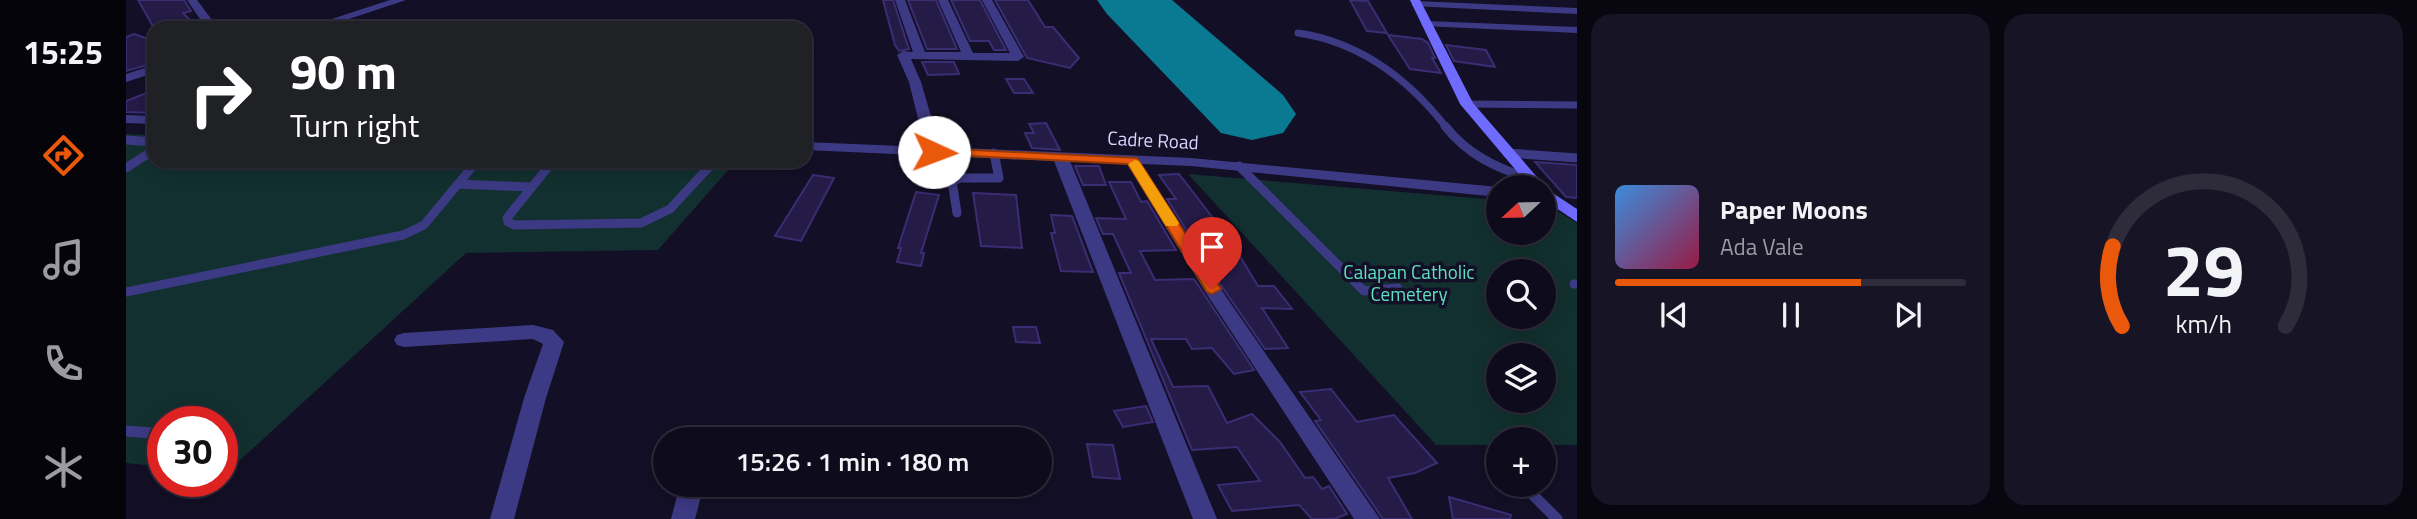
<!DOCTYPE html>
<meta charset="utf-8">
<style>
:root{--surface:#0e0b1c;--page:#171425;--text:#f1f3f6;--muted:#9b9ba3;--line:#2e2b3b;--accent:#ea580c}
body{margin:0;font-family:"Titillium Web",sans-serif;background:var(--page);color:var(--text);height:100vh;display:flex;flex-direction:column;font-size:26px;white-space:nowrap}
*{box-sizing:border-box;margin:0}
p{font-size:23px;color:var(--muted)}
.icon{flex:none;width:38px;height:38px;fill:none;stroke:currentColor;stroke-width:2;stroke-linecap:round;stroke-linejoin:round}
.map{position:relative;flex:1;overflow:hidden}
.details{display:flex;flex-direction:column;gap:14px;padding:14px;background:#08060f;width:840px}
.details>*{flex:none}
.banner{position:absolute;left:21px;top:21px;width:665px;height:147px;border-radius:21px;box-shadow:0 4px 18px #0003,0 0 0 2px var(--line);background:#202124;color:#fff;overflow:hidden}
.needle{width:46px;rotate:248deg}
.controls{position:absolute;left:1360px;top:175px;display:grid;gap:14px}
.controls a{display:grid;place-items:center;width:70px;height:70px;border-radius:50%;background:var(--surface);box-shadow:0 4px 18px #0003,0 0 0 2px var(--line);font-size:35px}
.speed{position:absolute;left:21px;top:406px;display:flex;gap:14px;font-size:35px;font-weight:700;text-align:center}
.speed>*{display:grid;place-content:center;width:91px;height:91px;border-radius:50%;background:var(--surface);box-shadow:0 4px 18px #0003,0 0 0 2px var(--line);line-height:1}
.speed .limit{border:10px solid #d22;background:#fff;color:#111}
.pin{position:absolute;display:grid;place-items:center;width:60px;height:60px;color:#fff;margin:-72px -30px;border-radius:50% 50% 50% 0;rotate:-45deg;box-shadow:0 0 7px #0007}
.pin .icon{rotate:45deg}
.me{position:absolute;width:77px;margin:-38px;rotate:92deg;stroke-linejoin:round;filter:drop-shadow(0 0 5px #0008)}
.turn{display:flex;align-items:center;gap:24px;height:147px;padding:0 28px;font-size:32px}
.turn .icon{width:91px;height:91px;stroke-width:2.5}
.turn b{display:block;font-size:49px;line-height:60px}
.details .widget{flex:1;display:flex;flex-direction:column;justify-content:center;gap:10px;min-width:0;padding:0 24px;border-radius:21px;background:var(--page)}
.details .dial{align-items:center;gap:0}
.dial svg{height:182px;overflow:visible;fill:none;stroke:var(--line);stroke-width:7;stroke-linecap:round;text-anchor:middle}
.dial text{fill:var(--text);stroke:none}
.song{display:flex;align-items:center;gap:21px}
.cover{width:84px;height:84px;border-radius:10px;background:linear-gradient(135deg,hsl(210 70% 55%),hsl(340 70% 35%))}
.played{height:7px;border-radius:4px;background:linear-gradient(90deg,var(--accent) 70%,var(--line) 70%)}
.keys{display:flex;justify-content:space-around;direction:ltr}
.details .tiles{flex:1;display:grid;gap:14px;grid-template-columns:repeat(2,1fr)}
.trip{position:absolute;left:527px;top:427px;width:399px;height:70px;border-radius:35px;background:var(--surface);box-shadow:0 4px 18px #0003,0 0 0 2px var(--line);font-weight:600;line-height:70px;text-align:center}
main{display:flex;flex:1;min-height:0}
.dock{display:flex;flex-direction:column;width:126px;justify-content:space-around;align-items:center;background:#06040b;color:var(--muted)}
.dock .icon{width:49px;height:49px}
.dock .selected{color:var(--accent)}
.dock b{font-size:32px;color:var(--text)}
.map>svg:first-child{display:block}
</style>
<main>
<nav class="dock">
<b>15:25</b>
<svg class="icon selected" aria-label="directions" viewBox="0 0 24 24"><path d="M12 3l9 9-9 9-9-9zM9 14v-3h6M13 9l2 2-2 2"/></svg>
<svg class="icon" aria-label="music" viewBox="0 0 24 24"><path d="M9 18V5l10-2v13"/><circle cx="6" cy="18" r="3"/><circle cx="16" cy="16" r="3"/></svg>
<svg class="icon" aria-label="phone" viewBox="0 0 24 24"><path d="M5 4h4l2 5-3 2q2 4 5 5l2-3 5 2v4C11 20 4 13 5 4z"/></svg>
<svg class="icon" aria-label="climate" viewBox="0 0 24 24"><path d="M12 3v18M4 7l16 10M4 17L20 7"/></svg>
</nav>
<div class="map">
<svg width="1451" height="519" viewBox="0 0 1451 519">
<rect width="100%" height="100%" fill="#130f26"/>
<g fill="#12302f" fill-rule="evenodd">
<polygon points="0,134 28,135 28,161 610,161 532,250 340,253 99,474 96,474 96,422 37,422 37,467 0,463"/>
<path d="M1062,174l310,26v33h46v-30l33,20v222h-33v-6h-46v6h-62zM1372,271h46v46h-46zM1372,355h46v46h-46z"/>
</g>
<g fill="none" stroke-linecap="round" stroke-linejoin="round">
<polygon fill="#0a7a92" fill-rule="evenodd" points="971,0 1046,0 1157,95 1170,114 1157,133 1126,140 1095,133 981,14"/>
</g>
<g fill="#241b47" stroke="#3b2d73" stroke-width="2">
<polygon points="12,0 58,0 65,11 57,13 72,28 28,28"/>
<polygon points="757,0 767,0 783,49 773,51 769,45"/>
<polygon points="782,0 810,0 831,49 801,49"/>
<polygon points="825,0 854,0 880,50 868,50 863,41 844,41"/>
<polygon points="869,0 902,0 919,27 927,27 953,58 944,68 901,58"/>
<polygon points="1224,0 1242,1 1261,33 1241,31"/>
<polygon points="8,34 28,41 28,63 0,71 0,37"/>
<polygon points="1262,35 1296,39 1302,43 1309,58 1306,58 1315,73 1284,69"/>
<polygon points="1320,45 1360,50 1369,67 1328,61"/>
<polygon points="796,62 828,62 833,74 802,75"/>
<polygon points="880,79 898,79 907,93 888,93"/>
<polygon points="28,90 28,113 0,112 0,101"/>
<polygon points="920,123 934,150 906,148 899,133 908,133 903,124"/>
<polygon points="1409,162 1451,165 1451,198 1440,197"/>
<polygon points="949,166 973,166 980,185 957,185"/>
<polygon points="1053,174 1104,240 1132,286 1148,286 1166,309 1136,308 1162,348 1139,349 1090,278 1094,277 1078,249 1072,249 1041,199 1050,199 1033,175"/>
<polygon points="687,175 708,178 675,241 649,236"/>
<polygon points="983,182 1005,182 1015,202 1021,201 1050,250 1014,251 1029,280 1068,279 1128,370 1108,374 1086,348 1066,349 1060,339 1025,339 1047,387 1082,386 1101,423 1126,414 1154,442 1179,478 1187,477 1196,489 1203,486 1221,514 1208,519 1186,519 1173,505 1106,511 1092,485 1134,481 1111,447 1066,450 993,273 1005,273 987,234 977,234 970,218 1000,219"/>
<polygon points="790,192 813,195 795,253 798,253 795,266 771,262 775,248 772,248"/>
<polygon points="847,193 890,195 896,248 855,246"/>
<polygon points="925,215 946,216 967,272 935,271 925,233 929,233"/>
<polygon points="887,327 910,327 914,343 890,342"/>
<polygon points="1205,389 1231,422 1268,415 1311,463 1289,473 1262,478 1286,519 1257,519 1189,421 1195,420 1174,392"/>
<polygon points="1020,406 1027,422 997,427 988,411"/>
<polygon points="961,444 987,445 994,479 967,477"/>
<polygon points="1323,497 1385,515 1384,519 1327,519"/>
</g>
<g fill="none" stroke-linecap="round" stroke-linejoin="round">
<g stroke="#3d3a85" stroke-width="7">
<path d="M1172,33c62,9 111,47 148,94"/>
<polyline points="1341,104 1451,105"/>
</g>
<g stroke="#3d3a85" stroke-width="9">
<path d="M1319,126c23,29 50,41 85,53"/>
<polyline points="0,140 28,142"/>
<polyline points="1381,153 1451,158"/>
<polyline points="317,161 349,163"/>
<polyline points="427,161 381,218 382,222 388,225 515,223 544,209 583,167 579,164 501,161"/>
<polyline points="1113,166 1238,291 1272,288"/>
<polyline points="0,168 28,150"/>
<polyline points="332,184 404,187"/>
<polyline points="831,213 826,181 835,178 873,178 868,153"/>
<polyline points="1448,284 1451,284"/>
<polyline points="0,292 277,235 298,225 351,161"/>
</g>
<g stroke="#3d3a85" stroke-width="11">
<polyline points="0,431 25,433"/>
<polyline points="1369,456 1372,459"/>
<polyline points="1397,485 1431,519"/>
</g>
<g fill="#3d3a85" fill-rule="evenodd">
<polygon points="61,0 71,0 92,28 80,28"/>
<polygon points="264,0 280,0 196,28 178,28"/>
<polygon points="769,0 779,0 799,52 835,52 812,0 822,0 847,53 884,53 856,0 866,0 898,57 892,61 785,59 795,82 814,147 1065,158 1372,187 1372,197 1065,166 1016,164 1092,285 1254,519 1228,519 1080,293 1001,164 944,161 1091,519 1067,519 928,161 679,150 679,142 799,147 783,82 771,55 777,51 787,52"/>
<polygon points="1290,1 1451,8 1451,14 1286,6 1286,2"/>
<polygon points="1301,21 1451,27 1451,33 1297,26 1295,24"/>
<polygon points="28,65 28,73 0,82 0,74"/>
<polygon points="0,115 28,116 28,124 0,123"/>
<polygon points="407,325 427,330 438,342 420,398 388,519 364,519 398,398 417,344 407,339 278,347 271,345 268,340 271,335 278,333"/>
<polygon points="554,485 578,485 569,519 545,519"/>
</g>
<polygon fill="#6f6bff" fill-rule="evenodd" points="1284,0 1294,0 1347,103 1417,184 1419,188 1451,209 1451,222 1418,200 1418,187 1404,187 1334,104"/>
</g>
<polygon fill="#ea580c" stroke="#983908" stroke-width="2" points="808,148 1011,158 1095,289 1086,294 1081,292 1002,164 804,154 804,149"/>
<polygon fill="#f59e0b" points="1009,160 1013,161 1053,223 1051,226 1040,226 1038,223 1002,164"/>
<g text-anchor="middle" stroke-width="7" stroke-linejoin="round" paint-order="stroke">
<g font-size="19" fill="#d9d4ff" stroke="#130f26">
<text transform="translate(1027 140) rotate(3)" y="7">Cadre Road</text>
</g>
<g font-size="19" fill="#5fe0c0" stroke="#130f26">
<text x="1283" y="279">Calapan Catholic<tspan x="1283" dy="22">Cemetery</tspan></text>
</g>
</g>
</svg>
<div class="controls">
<a><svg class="needle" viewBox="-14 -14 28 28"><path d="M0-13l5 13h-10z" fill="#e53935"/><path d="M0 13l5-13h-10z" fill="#9b9ba3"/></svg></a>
<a><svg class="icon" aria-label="search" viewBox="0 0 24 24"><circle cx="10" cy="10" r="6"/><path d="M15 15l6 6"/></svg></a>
<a><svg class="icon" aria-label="layers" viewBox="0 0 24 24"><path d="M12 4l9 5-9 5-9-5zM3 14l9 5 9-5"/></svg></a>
<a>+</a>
</div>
<div class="speed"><div class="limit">30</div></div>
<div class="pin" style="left:1086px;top:289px;background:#d93025"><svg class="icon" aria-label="arrive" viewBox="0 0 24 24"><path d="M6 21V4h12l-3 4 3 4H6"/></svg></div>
<svg class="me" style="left:808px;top:152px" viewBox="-20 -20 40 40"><circle r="19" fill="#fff"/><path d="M0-13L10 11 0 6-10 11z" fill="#ea580c"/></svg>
<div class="trip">15:26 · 1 min · 180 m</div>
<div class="banner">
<div class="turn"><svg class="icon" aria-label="right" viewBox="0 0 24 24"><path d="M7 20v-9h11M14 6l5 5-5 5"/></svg><div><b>90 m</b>Turn right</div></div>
</div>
</div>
<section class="details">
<div class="tiles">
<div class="widget">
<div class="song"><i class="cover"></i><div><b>Paper Moons</b><p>Ada Vale</p></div></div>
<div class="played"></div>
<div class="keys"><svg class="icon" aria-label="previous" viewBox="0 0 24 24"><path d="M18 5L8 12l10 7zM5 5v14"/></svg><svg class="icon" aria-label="pause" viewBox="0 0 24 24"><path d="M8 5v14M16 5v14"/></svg><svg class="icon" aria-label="next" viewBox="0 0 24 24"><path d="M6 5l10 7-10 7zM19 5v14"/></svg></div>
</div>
<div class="widget dial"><svg viewBox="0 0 100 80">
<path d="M14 69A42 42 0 1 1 86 69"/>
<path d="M14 69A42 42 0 0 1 10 34" stroke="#ea580c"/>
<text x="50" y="56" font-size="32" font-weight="700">29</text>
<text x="50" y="72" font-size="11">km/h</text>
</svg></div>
</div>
</section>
</main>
